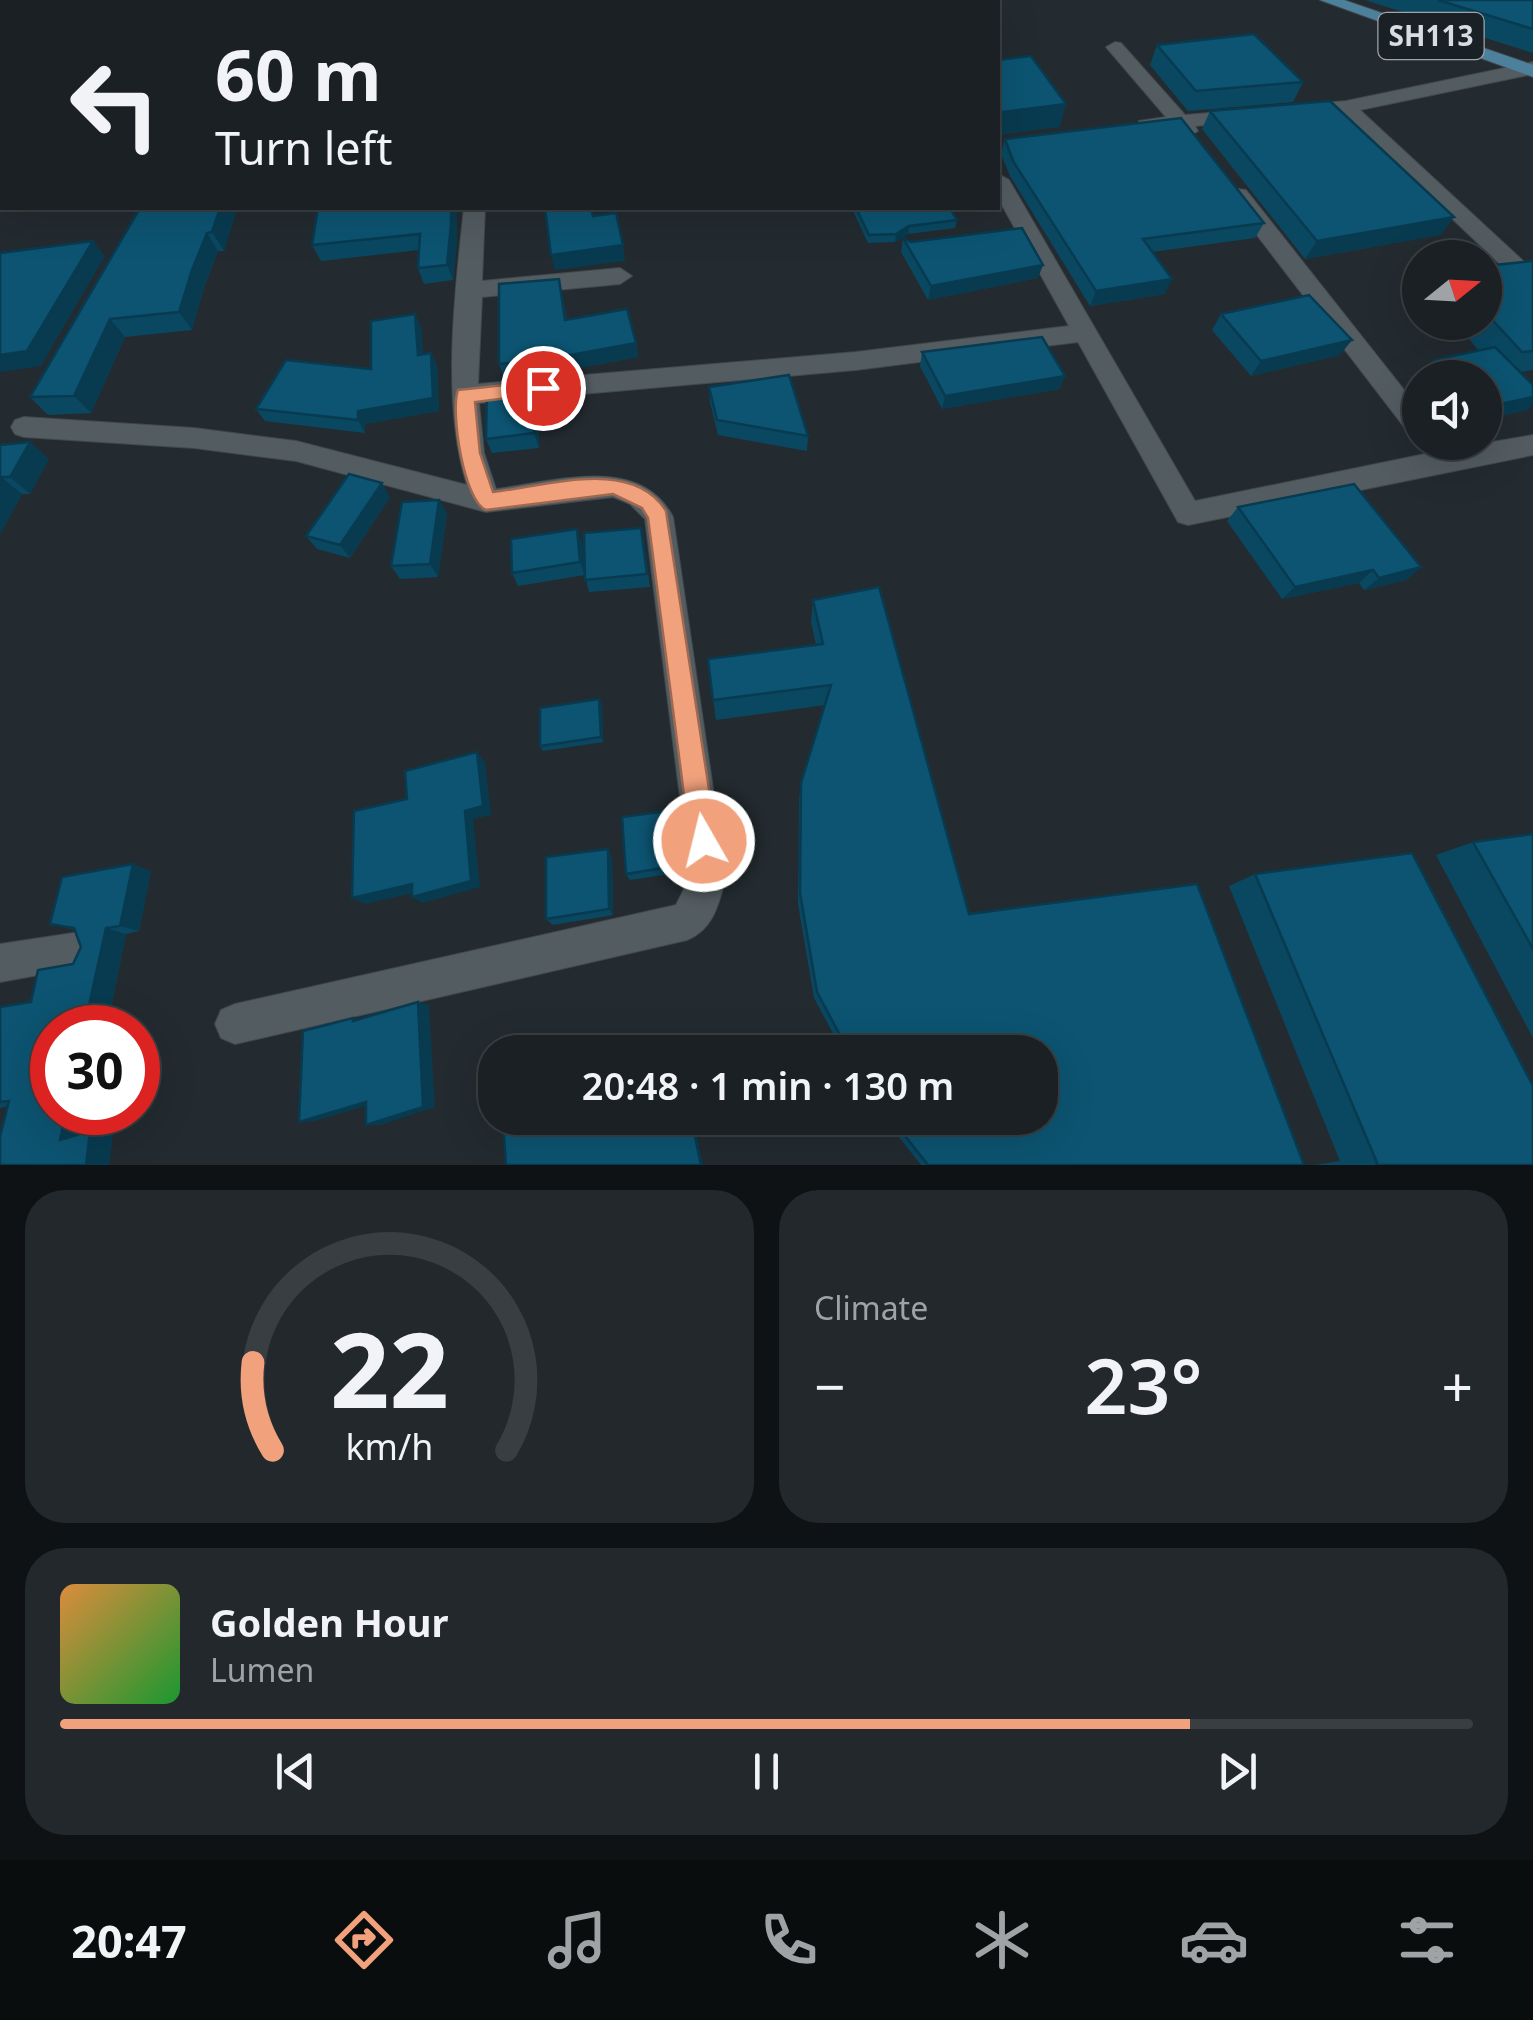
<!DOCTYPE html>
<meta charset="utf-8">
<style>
:root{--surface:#1a2024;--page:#23282c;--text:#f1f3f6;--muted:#9fa3a6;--line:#383e41;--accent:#f1a17c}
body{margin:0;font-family:"Noto Sans",sans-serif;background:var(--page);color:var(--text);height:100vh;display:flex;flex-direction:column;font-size:38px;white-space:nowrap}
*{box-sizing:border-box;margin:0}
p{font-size:32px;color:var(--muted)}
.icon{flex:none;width:55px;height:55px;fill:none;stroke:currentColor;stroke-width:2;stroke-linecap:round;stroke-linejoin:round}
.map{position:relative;height:1165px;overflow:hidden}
.drawer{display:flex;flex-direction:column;gap:25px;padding:25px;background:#0e1214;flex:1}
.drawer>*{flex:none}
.top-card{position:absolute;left:0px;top:0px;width:1000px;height:210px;box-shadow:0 10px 40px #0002,0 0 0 2px var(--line);background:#1a2024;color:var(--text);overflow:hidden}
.needle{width:65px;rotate:72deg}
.fabs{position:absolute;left:1402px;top:240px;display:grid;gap:20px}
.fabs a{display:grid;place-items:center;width:100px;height:100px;border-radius:50%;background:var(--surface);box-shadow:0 10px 40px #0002,0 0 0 2px var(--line);font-size:50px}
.speed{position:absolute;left:30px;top:1005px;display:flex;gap:20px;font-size:50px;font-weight:700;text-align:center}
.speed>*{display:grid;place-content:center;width:130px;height:130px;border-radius:50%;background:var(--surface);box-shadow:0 10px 40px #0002,0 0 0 2px var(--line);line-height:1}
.speed .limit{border:15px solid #d22;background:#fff;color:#111}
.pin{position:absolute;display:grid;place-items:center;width:85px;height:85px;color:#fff;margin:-42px;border:5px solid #fff;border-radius:50%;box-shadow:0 2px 10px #0007}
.me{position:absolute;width:110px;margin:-55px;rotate:352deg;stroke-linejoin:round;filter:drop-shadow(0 0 8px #0008)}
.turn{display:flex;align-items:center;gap:35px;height:210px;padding:0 50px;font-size:45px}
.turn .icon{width:130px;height:130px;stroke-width:2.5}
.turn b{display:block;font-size:70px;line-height:85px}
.big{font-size:75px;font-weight:600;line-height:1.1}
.drawer .tile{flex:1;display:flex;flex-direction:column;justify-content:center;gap:15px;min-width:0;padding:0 35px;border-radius:40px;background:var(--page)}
.drawer .dial{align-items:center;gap:0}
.dial svg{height:260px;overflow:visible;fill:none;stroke:var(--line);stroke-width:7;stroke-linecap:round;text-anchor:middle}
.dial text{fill:var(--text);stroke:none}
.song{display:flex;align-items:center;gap:30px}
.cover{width:120px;height:120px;border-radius:15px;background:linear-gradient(135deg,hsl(30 70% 55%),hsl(130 70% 35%))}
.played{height:10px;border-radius:5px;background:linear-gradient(90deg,var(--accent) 80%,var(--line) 80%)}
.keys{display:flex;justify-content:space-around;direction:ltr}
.heat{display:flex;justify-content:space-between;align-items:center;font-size:55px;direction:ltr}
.drawer .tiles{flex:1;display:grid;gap:25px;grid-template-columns:1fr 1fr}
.tile:last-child{grid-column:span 2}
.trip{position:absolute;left:478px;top:1035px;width:580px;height:100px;border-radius:40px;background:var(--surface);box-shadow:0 10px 40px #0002,0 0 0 2px var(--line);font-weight:600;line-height:100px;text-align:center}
.tab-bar{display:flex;height:160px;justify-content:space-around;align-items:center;background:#0a0d0e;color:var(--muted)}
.tab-bar .icon{width:70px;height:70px}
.tab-bar .current{color:var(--accent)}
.tab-bar b{font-size:45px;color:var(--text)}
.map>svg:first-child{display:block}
</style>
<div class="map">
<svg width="1533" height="1165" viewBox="0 0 1533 1165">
<rect width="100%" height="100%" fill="#232b30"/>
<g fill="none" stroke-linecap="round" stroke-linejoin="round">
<g stroke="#41484c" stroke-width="2">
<g id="minor">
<polygon points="442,0 458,0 459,2 442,2"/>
<polygon points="538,0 554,0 555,2 538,2"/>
<polygon points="662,0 678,0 679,2 662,2"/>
<polygon points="1115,42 1121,43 1185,115 1244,110 1254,116 1244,122 1195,126 1198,131 1188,137 1175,128 1139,129 1139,121 1166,117 1106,47"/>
<polygon points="1533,62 1533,74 1360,110 1533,270 1533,291 1525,288 1341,113 1300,117 1290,111 1300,105 1346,101"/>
<path d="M998,174l11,6 186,321 230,-47 -4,-7 2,-5h23l5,7 82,-14v20l-345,70 -10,-3 -100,-180 -222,28 -377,33 5,50 12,36c57,-7 144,-36 177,28l53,360c-7,26 -12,52 -39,63l-452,104 -14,-6 -6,-14 6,-14 14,-6 441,-99 14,-28 -45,-358 -15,-15 -17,-7 -127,15 -190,-51 -102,-13 -170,-11 -9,-3 -4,-7 4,-7 9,-3 170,11 102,13 171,44c-26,-80 -12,-195 -3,-277h21l-3,73 138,-13 12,8 -12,8 -138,13 -4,87 378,-32 213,-26 -71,-128z"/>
<polygon points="1238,189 1246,190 1420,410 1420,439 1411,436 1230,200 1227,195 1230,190"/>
<polygon points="80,932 94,937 99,951 94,965 0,982 0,944"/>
</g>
</g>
<g stroke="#41484c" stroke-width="2">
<polygon id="primary" points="1320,0 1344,0 1533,65 1533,77"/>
</g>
<use href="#minor" fill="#535c61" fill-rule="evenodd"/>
<use href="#primary" fill="#4c809b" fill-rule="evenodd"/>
</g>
<g fill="#0a4862">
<polygon points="1365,0 1533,0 1533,53"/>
<polygon points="1157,45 1303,82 1293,102 1188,111 1150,65"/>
<polygon points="1210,111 1454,217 1440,235 1305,259 1202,129"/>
<polygon points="1005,139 1264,223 1255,238 1152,252 1165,294 1090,306 1010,176 1001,154"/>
<polygon points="140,208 237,208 224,251 218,251 204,288 192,330 125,337 91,413 48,415 30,397"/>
<polygon points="318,208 456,208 457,240 453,280 424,284 418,268 419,250 321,261 312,245"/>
<polygon points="855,208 950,208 957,220 955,228 908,234 895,242 868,243 854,213"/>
<polygon points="903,238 911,242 1038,278 928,300 901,252"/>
<polygon points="1533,261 1533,370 1520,372 1527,410 1485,419 1485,378 1422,378 1420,375 1434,360 1479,351 1455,322 1485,322 1485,266"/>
<polygon points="559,279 567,320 636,343 638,357 573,369 574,372 504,378 499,364"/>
<polygon points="1221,314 1340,355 1251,376 1212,330"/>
<polygon points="421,327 423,354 437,365 439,411 365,424 365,433 265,421 256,409 371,369"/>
<polygon points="922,352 1060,389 942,409 920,366"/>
<polygon points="709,387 808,436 807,451 718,435 710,402"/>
<polygon points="538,402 539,448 492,453 486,439"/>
<polygon points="0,445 49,459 30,494 22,494 0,534"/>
<polygon points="390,497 350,558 317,549 306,536"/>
<polygon points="1238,507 1421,567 1406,580 1364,590 1359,583 1282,599 1227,521"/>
<polygon points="447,513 438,577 400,579 391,566"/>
<polygon points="644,542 650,587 589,592 585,575 518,586 512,573 582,543 585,574"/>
<polygon points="813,600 969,914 1304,1165 921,1165 884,1118 1040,1118 1040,1052 843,1052 814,998 798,904 799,800 801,783 825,705 716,720 708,659 816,645 811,622"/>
<polygon points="599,699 602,705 603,742 543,751 540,746"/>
<polygon points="676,810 679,818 683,872 630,880 626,874"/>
<polygon points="1533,834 1533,1038 1436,855 1473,842"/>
<polygon points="612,857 613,915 553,925 546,919"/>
<polygon points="151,871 139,931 126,934 107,1028 52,1028 52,1112 90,1112 85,1133 113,1131 109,1165 0,1165 8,1106 0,1108 0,1007 31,1002 73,964 81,947 75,930 50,924"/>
<polygon points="1255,874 1533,1165 1314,1165 1340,1161 1229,886"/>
</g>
<g fill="#083b50">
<polygon points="212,0 225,0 224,2 210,2"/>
<polygon points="1066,104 1060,127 998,135 1000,118 1003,112"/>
<polygon points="220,208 237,208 224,251 212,232"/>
<polygon points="451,208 456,208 457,240 453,280 447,265"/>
<polygon points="1454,217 1440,235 1305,259 1317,241"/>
<polygon points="909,226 908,234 895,242 896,234"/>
<polygon points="207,233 218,251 204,288 192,330 179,312 192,270"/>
<polygon points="93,241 105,256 41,366 0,372 0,355"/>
<polygon points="623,245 625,261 555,270 551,255"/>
<polygon points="1043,265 1038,278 928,300 931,286"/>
<polygon points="1172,279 1165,294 1090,306 1096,291"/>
<polygon points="415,314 421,327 424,367 418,355"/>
<polygon points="110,319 125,337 91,413 74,396"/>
<polygon points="1352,340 1340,355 1251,376 1261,361"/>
<polygon points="636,343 638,357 573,369 570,355"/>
<polygon points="431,353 437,365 439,411 365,424 365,433 358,420 358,411"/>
<polygon points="1065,376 1060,389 942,409 945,396"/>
<polygon points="533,387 538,402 539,448 534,433"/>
<polygon points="1533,397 1533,404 1527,410 1485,419 1485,407"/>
<polygon points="30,442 49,459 30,494 10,477"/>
<polygon points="1,477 22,494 0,534 0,480"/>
<polygon points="382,483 390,497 350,558 340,545"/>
<polygon points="439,500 447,513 438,577 430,564"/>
<polygon points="577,529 582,543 585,575 580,562"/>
<polygon points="1421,567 1406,580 1364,590 1379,578"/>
<polygon points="1373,570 1359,583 1282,599 1295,587"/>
<polygon points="599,699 602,705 603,742 601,737"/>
<polygon points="477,752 485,762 491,815 473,819 480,887 423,903 412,897 465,811"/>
<polygon points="676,810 679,818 683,872 681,865"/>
<polygon points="608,849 612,857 613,915 609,909"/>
<polygon points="133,864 151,871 139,931 120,926"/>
<polygon points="412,884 422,891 365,904 352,898"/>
<polygon points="106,928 126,934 107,1028 84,1028"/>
<polygon points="418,1002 429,1005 435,1107 380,1125 366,1125"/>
<polygon points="366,1102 379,1102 315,1121 299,1122"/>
<polygon points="66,1112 90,1112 84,1139 60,1140"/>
<polygon points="691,1118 693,1118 703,1165 701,1165"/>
<polygon points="90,1131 113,1131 109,1165 86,1165"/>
</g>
<g fill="#0c5472" stroke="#083b50" stroke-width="2.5">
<polygon points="72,0 212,0 210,2 71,2"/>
<polygon points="1438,0 1533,0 1533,29"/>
<polygon points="1254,34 1303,82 1196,91 1157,45"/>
<polygon points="1031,56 1066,104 1003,112 1000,118 998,115 998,60"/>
<polygon points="1330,101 1454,217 1317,241 1210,111"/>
<polygon points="1181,118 1264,223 1143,239 1172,279 1096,291 1013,161 1005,139"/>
<polygon points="140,208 220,208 212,232 207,233 192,270 179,312 110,319 74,396 30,397"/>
<polygon points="318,208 451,208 451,224 447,265 418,268 420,234 312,245"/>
<polygon points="545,208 591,208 593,216 616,213 623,245 551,255"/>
<polygon points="856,208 950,208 957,220 909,226 896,234 869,235"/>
<polygon points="1022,228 1043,265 931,286 903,238 911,242"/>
<polygon points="93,241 27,351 0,355 0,253"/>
<polygon points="1533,261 1533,351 1522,352 1485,312 1485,266"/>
<polygon points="559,279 565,320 627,309 636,343 570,355 570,358 499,364 499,284"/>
<polygon points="1309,295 1352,340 1261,361 1221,314"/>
<polygon points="415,314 418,355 431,353 433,398 358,411 358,420 256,409 286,360 371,369 371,321"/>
<polygon points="1042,337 1065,376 945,396 922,352"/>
<polygon points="1495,347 1533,385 1533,397 1485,407 1485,378 1450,378 1434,360"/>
<polygon points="789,375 808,436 717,420 709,387"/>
<polygon points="533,387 534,433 486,439 487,391"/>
<polygon points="30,442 10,477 1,477 0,480 0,445"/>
<polygon points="349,474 382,483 340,545 306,536"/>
<polygon points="1354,484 1421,567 1379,578 1373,570 1295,587 1238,507"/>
<polygon points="439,500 430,564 391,566 402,502"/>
<polygon points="641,528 647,574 585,580 584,533"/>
<polygon points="577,529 580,562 512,573 511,539"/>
<polygon points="879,587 969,914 1197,884 1304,1165 928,1165 891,1118 1040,1118 1040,1052 849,1052 817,992 800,893 801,783 831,685 713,700 708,659 823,644 813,600"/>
<polygon points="599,699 601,737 540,746 540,708"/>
<polygon points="477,752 483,806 465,811 471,881 412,897 412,884 352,898 354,811 407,799 405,771"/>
<polygon points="676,810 681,865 626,874 622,817"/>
<polygon points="1533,834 1533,949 1473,842"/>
<polygon points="608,849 609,909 546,919 546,857"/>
<polygon points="1412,853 1533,1086 1533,1165 1375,1165 1378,1165 1255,874"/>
<polygon points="133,864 120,926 106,928 84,1028 52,1028 52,1112 66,1112 60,1140 90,1131 86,1165 0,1165 0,1137 9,1101 0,1102 0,1007 31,1002 38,970 73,964 81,947 74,928 50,924 62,877"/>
<polygon points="418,1002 423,1107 366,1125 366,1102 299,1122 303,1031 353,1018 353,1021"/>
<polygon points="515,1118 691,1118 701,1165 506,1165 503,1121"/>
</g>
<path fill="#f1a17c" stroke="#9d6951" stroke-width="2.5" d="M543,381l7,3v9l-75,9 5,51 13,39c54,-6 140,-35 173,19l51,330 -4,10 -9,4 -10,-4 -4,-10 -42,-323 -6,-10 -29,-14 -127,16c-22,-8 -36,-99 -28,-120z"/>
<g text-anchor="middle" stroke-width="10" stroke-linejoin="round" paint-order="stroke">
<rect fill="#192126" stroke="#9fa5a8" stroke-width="2.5" x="1378.5" y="13" width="105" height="46" rx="8"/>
<g font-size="28" font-weight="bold" fill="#d8dde0">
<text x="1431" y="46">SH113</text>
</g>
</g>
</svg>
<div class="fabs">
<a><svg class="needle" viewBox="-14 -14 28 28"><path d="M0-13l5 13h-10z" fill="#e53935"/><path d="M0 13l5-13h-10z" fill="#9fa3a6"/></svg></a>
<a><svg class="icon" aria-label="sound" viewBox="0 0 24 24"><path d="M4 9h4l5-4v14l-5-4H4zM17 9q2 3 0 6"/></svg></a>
</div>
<div class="speed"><div class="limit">30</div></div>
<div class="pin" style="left:543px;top:388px;background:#d93025"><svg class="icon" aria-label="arrive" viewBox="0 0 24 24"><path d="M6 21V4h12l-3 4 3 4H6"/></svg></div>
<svg class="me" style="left:704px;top:841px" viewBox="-20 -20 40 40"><circle r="17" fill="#f1a17c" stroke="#fff" stroke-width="3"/><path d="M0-11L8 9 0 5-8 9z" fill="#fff"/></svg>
<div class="trip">20:48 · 1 min · 130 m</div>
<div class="top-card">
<div class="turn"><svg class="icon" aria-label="left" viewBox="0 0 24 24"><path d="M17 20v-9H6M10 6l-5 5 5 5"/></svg><div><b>60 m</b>Turn left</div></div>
</div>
</div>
<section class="drawer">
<div class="tiles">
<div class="tile dial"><svg viewBox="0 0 100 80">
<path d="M14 69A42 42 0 1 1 86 69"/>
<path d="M14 69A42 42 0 0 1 8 42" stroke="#f1a17c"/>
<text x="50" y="56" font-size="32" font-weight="700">22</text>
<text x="50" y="72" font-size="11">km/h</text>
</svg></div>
<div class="tile"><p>Climate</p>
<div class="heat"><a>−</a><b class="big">23°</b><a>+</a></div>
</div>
<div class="tile">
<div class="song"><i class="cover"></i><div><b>Golden Hour</b><p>Lumen</p></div></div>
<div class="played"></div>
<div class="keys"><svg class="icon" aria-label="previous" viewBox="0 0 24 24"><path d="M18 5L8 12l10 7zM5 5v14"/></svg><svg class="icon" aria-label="pause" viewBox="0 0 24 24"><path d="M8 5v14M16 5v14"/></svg><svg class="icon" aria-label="next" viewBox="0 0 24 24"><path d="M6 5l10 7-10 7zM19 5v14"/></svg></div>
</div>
</div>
</section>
<nav class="tab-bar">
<b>20:47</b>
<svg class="icon current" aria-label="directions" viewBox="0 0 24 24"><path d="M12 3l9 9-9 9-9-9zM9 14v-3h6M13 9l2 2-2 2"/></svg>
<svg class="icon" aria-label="music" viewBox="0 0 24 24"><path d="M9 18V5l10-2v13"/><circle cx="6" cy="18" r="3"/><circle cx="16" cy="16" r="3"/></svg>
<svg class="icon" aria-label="phone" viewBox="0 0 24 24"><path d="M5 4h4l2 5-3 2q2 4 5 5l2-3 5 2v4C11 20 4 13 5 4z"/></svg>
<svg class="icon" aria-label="climate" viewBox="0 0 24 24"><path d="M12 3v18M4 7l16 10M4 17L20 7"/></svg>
<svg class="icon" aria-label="car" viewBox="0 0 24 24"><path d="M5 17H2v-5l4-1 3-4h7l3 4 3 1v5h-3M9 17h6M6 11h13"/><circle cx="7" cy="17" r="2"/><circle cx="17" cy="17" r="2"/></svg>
<svg class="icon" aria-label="filters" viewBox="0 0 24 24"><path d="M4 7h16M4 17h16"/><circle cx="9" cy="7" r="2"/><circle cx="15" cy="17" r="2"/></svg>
</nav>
